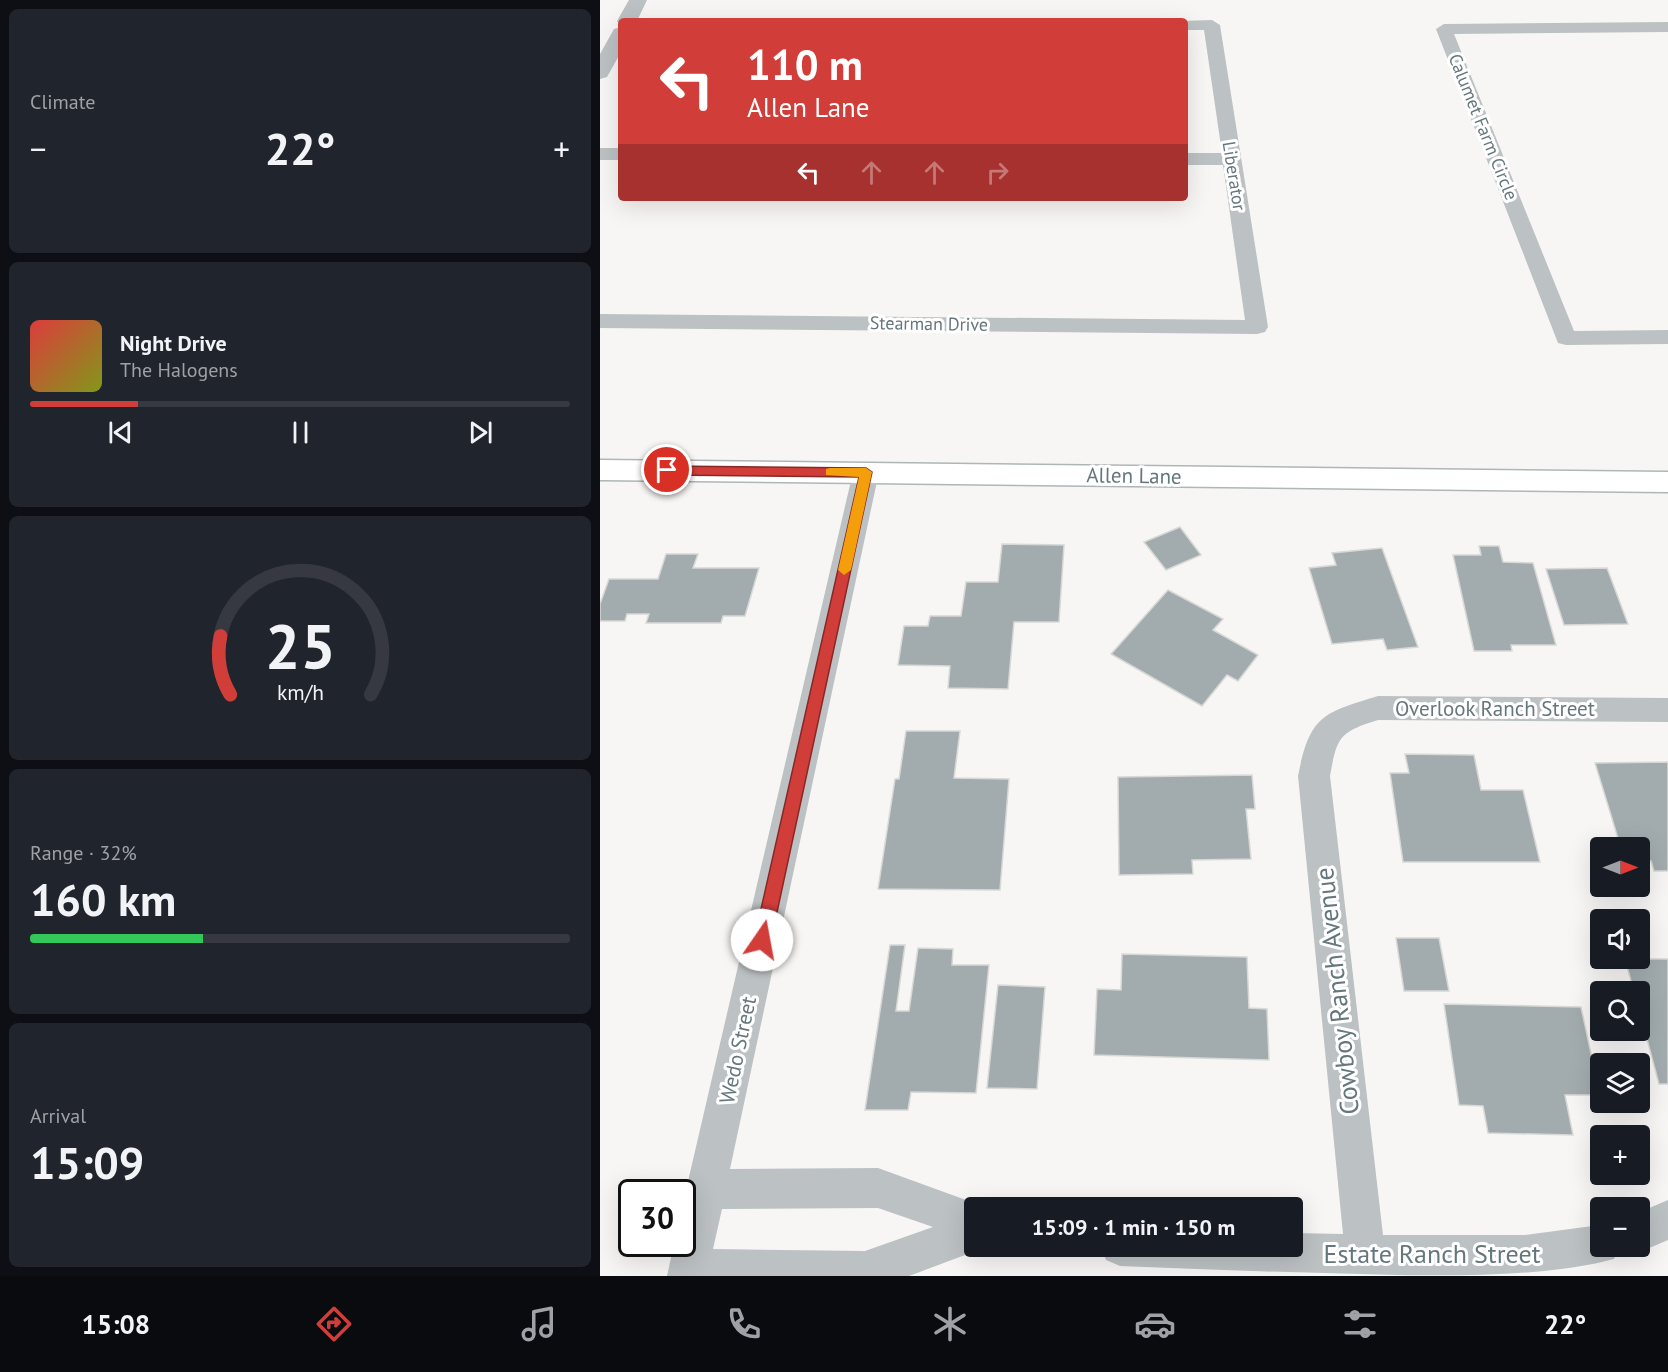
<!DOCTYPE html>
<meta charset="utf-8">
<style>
:root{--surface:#171b24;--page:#20242c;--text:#f1f3f6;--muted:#9ea1a6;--line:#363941;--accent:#d13e3a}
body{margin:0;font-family:"PT Sans",sans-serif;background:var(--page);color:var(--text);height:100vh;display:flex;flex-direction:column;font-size:22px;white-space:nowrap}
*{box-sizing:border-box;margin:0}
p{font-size:20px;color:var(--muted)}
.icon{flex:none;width:33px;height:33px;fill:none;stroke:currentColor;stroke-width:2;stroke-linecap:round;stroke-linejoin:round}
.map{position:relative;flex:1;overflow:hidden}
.details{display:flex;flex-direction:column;gap:9px;padding:9px;background:#0d0f14;width:600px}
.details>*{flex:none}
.top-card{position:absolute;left:18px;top:18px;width:570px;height:183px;border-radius:6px;box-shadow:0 6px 24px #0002;background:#d13e3a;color:#fff;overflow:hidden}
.needle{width:39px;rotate:90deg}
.buttons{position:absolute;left:990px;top:837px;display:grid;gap:12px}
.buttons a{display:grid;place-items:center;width:60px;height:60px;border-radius:6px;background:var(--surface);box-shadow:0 6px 24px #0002;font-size:30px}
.speed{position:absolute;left:18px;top:1179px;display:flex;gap:12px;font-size:30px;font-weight:700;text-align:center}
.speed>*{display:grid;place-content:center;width:78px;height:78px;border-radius:50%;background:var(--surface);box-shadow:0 6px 24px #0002;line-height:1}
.speed .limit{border:3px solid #111;border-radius:9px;background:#fff;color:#111}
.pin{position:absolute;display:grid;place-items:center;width:51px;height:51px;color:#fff;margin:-26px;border:3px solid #fff;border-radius:50%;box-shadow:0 2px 6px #0007}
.me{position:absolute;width:66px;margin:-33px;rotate:12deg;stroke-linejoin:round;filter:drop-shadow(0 0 4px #0008)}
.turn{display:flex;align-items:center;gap:21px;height:126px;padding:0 30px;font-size:27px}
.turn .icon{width:78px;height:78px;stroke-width:2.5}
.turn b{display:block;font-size:42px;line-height:51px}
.lanes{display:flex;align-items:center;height:57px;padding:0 30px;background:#0003;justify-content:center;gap:30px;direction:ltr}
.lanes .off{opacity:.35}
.big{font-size:45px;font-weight:700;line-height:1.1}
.details .widget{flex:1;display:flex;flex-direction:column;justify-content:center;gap:9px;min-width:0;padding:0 21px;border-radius:9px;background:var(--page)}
.details .dial{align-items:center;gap:0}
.dial svg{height:156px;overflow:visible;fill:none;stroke:var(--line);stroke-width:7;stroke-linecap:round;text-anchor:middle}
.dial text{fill:var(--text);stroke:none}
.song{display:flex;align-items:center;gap:18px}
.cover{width:72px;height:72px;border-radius:9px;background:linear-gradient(135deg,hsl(0 70% 55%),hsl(70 70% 35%))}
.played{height:6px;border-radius:3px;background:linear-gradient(90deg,var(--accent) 20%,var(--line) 20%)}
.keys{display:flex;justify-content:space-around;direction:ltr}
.heat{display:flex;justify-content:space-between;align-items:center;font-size:33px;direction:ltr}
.charge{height:9px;border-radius:4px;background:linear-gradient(90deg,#34c759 32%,var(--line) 0)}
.trip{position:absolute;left:364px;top:1197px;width:339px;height:60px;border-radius:6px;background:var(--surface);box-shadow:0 6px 24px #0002;font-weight:700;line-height:60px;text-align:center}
.tab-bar{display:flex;height:96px;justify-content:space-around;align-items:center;background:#090b0e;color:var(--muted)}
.tab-bar .icon{width:42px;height:42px}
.tab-bar .selected{color:var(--accent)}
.tab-bar b{font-size:27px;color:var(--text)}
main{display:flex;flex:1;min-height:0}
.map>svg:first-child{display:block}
</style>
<main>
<section class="details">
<div class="widget"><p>Climate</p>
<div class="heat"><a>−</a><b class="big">22°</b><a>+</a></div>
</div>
<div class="widget">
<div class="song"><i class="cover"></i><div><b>Night Drive</b><p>The Halogens</p></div></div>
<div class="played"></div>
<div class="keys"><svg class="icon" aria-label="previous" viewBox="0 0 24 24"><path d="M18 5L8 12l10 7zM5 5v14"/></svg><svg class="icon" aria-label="pause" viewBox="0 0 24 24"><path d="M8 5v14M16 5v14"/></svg><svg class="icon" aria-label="next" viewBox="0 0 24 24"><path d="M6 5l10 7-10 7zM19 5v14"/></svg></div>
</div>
<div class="widget dial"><svg viewBox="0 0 100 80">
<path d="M14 69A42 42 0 1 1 86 69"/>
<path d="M14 69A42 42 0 0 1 9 39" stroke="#d13e3a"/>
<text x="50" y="56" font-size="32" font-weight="700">25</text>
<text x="50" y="72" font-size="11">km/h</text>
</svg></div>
<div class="widget"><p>Range · 32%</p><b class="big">160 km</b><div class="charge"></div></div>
<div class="widget"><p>Arrival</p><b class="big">15:09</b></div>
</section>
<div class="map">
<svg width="1068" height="1276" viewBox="0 0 1068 1276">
<rect width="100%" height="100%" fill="#f7f6f4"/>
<g fill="#a2acae" stroke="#d8d8d6" stroke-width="1.5">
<polygon points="580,527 601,555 566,570 544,542"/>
<polygon points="402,544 464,545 459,622 414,622 408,689 348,688 350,666 298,665 304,626 328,626 330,616 361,616 366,582 398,582"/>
<polygon points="879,546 899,546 903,562 933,563 956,645 911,645 912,651 874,651 853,555 881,555"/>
<polygon points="782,548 818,647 787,650 783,639 732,644 709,568 736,565 732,553"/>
<polygon points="66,554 98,554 93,568 159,568 145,616 123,616 121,623 46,623 49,614 27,614 25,621 0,621 0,604 9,579 58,579"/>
<polygon points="1007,568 1028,624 964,625 946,569"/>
<polygon points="568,590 623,619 613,630 658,655 638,681 627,675 602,706 511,654"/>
<polygon points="306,731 360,731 354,778 409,779 400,890 278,889 295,779 299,779"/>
<polygon points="805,754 874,755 881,790 923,790 940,862 803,862 790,773 809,773"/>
<polygon points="1068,762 1068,871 1054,871 1051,861 1040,861 1040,848 1021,848 995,763"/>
<polygon points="652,775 655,809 646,809 651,859 592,860 593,874 519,875 518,777"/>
<polygon points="796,938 839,938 849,991 804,991"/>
<polygon points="290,945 305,945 296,1011 309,1011 318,948 353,949 352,965 389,965 376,1093 311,1092 308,1110 265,1110"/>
<polygon points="522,954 647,957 649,1008 667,1009 669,1060 494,1055 497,989 521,990"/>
<polygon points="1025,959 1068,959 1068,1084 1059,1084 1040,1013 1040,992 1034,992"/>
<polygon points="398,985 445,987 437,1089 387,1088"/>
<polygon points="844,1004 981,1007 1000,1095 965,1095 973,1135 888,1133 883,1106 859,1105"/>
</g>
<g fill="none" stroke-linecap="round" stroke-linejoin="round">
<g stroke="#aeb6b8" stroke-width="3">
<polygon id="secondary" points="0,460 1068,472 1068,492 0,480"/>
</g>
<g fill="#bcc1c3" fill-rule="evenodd">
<polygon points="612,20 620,25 668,327 665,332 657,334 0,328 0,314 645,320 623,165 585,165 585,153 622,153 604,30 585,30 585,21 581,21"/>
<polygon points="1068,22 1068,32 854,34 974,331 1068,330 1068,344 966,345 958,343 836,29 844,24"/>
<rect x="0" y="148" width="21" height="12"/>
<path d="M266,463l9,3 4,6 -149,697 148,-1 110,40h-13v38h14l-80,30h-242l7,-32h8v-37l171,-735 4,-6zM278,1208l55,19 -68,24 -152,-2 9,-40z"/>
<path d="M778,696l290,2v24l-290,-2c-39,12 -41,17 -48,56l53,459h142l75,-10v21h20l-6,13c-62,17 -150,17 -216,16 -93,-2 -185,-5 -278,-9l-14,-6 -6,-14h193v-13l50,1 -45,-458c12,-60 24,-63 80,-80z"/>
<polygon points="1068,1200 1068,1240 1040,1252 1027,1246 1040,1246 1040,1212"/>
</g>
<g fill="#bcc1c3" fill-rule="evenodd">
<polygon points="29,0 47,0 37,21 21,21 20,25 17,21"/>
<polygon points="21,27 21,52 7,77 0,79 0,54 14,29"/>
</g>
<use href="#secondary" fill="#fff" fill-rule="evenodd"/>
</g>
<polygon fill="#d13e3a" stroke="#882826" stroke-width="1.5" points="67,466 266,468 272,472 171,940 168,946 162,948 157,946 154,940 259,477 67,475 61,470"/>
<polygon fill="#f59e0b" points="230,468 266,468 272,472 251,570 244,575 238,570 259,477 226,475 226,469"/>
<g text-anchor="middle" stroke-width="6" stroke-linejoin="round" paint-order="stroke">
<g font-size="18" fill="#65777c" stroke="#fff">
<text transform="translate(883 127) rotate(68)" y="6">Calumet Farm Circle</text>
<text transform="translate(634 176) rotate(81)" y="6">Liberator</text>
<text transform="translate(329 324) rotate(1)" y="6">Stearman Drive</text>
</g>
<g font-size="21" fill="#65777c" stroke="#fff">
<text transform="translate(534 476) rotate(1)" y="7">Allen Lane</text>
<text x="895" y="716">Overlook Ranch Street</text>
<text transform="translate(138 1050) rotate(-78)" y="7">Wedo Street</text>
</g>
<g font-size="26" fill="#65777c" stroke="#fff">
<text transform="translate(737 991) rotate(-96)" y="9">Cowboy Ranch Avenue</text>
<text x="832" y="1263">Estate Ranch Street</text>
</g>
</g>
</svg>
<div class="buttons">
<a><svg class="needle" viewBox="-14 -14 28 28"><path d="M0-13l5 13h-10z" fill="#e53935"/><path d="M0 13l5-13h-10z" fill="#9ea1a6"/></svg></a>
<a><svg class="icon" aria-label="sound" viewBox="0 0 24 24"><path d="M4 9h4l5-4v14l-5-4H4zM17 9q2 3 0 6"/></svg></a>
<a><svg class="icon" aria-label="search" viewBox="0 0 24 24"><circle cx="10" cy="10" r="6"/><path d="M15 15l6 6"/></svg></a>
<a><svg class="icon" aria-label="layers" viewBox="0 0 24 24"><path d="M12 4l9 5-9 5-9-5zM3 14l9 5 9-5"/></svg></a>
<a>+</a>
<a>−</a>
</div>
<div class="speed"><div class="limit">30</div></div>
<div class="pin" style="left:67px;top:470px;background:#d93025"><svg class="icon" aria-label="arrive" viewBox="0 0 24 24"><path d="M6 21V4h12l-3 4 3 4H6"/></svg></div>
<svg class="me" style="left:162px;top:940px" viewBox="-20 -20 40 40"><circle r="19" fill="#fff"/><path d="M0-13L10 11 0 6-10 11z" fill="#d13e3a"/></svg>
<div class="trip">15:09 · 1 min · 150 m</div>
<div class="top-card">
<div class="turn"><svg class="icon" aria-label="left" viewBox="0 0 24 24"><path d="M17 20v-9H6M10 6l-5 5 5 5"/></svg><div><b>110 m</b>Allen Lane</div></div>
<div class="lanes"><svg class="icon" aria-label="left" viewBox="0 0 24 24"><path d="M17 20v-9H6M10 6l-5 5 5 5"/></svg><svg class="icon off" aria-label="ahead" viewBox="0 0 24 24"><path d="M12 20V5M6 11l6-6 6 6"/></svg><svg class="icon off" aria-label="ahead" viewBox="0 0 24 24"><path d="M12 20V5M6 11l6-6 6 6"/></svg><svg class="icon off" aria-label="right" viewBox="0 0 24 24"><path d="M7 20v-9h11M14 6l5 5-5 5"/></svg></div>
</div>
</div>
</main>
<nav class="tab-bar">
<b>15:08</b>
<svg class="icon selected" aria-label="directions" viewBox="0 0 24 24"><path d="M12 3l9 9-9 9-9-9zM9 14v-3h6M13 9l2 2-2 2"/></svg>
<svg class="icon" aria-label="music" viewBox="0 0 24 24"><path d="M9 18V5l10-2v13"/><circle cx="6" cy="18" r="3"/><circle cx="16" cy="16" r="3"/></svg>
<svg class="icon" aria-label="phone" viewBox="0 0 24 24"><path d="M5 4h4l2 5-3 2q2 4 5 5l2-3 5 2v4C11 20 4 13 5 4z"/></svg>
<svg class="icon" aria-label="climate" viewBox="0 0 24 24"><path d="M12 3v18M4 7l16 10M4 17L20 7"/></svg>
<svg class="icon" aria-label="car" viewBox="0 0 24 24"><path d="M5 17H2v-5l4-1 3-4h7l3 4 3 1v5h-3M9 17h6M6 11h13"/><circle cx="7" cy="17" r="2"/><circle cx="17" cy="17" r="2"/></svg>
<svg class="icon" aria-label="filters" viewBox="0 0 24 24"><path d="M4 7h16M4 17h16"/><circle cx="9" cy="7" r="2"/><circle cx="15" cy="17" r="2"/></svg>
<b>22°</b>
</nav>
